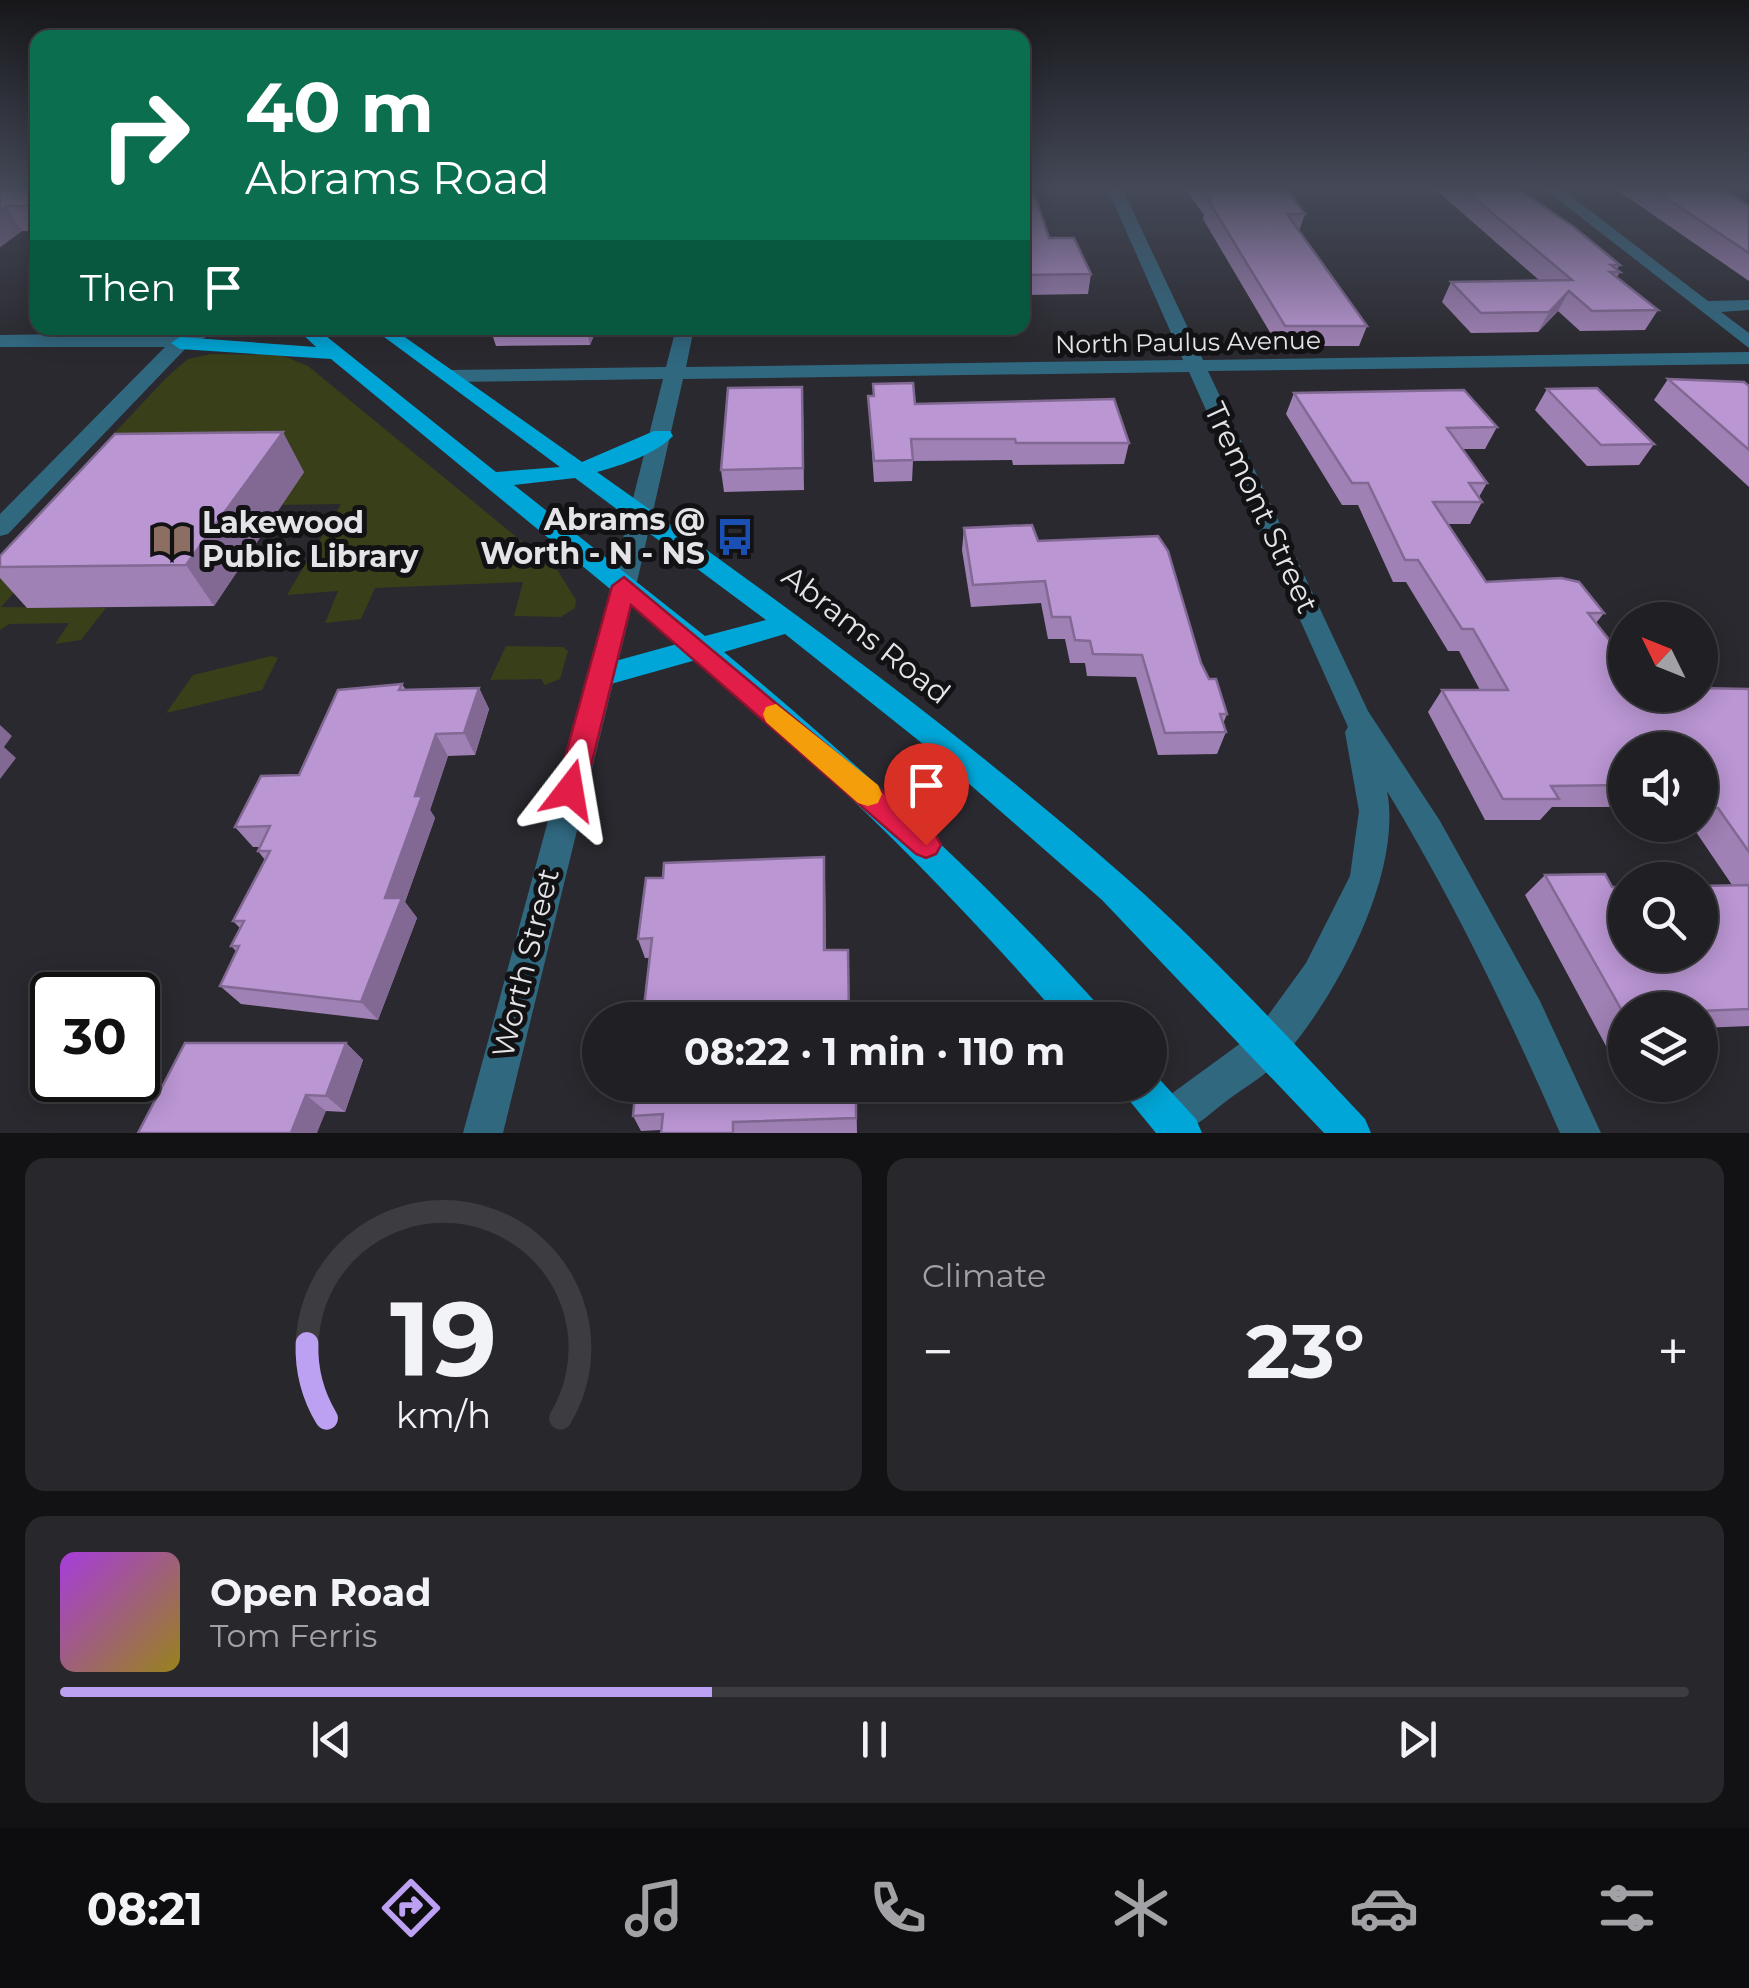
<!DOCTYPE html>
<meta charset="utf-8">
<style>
:root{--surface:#201f23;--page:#28272b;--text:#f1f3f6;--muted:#a2a2a6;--line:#3d3d41;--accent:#bca0f2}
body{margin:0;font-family:Montserrat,sans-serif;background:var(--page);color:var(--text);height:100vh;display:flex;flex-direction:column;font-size:38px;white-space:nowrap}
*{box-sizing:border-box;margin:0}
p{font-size:32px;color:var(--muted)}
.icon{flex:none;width:55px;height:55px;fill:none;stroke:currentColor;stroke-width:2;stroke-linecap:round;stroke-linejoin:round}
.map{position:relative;height:1133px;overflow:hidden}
.sheet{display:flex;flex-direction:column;gap:25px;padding:25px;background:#121113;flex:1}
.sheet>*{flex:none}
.guide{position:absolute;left:30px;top:30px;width:1000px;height:305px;border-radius:20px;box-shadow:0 5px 25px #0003,0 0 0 2px var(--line);background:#0b6e4f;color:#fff;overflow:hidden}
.needle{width:65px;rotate:313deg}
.controls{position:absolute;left:1608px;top:602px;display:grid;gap:20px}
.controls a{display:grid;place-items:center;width:110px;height:110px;border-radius:50%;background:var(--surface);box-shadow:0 5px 25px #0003,0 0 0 2px var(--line);font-size:50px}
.speed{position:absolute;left:30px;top:972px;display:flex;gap:20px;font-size:50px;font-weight:700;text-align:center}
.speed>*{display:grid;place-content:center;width:130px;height:130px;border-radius:50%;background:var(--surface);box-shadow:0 5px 25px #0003,0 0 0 2px var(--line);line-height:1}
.speed .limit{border:5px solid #111;border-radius:15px;background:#fff;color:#111}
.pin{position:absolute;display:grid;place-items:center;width:85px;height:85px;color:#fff;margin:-102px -42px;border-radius:50% 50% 50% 0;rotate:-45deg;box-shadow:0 0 10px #0007}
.pin .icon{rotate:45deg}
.me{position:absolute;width:110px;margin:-55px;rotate:14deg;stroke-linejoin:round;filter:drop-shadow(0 0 8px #0008)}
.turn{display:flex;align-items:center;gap:35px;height:210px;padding:0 50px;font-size:45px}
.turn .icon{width:130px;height:130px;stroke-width:2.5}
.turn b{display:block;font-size:70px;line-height:85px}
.then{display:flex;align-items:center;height:95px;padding:0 50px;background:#0003;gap:20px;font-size:38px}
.big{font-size:75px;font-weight:700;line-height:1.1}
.sheet .card{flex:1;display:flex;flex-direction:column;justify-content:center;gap:15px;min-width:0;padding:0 35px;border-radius:20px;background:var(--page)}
.sheet .dial{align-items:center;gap:0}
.dial svg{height:260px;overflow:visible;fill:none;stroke:var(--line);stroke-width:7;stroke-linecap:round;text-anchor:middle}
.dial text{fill:var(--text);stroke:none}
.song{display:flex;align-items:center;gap:30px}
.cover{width:120px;height:120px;border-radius:15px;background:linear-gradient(135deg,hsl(280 70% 55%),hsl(50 70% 35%))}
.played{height:10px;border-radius:5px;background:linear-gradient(90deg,var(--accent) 40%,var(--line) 40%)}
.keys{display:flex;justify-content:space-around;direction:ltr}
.heat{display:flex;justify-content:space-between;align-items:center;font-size:55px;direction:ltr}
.sheet .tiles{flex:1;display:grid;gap:25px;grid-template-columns:1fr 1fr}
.card:last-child{grid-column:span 2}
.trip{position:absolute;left:582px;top:1002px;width:585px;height:100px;border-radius:50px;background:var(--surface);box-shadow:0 5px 25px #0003,0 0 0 2px var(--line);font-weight:700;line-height:100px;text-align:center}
.menu{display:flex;height:160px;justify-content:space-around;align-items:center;background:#0d0c0e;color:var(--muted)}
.menu .icon{width:70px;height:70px}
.menu .selected{color:var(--accent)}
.menu b{font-size:45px;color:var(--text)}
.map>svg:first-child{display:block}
</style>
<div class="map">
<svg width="1749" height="1133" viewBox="0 0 1749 1133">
<rect width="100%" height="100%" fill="#2a292f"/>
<g fill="#393f19">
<polygon points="211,354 281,355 308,366 558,571 576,600 575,608 561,617 514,616 523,582 375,588 361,619 325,623 338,591 287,595 341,504 282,505 304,472 143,473 31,574 1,607 106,608 81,640 55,644 69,623 9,624 0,630 0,555 166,378 188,359"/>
<polygon points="506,646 563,647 568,651 560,679 545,685 541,679 490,680"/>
<polygon points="271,656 278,658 262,690 166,713 193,675"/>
</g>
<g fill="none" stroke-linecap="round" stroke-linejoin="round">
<g fill="#306880" fill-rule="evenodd">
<path d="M1108,190h15l80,170 546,-8v12l-541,7 160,340 72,110 100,180 61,132h-41c-51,-117 -107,-233 -173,-342 16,81 -50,205 -103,265 -15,17 -37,30 -55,43 -29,22 -35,34 -73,34l-6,-14 6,-14 100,-73 50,-69 44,-87 9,-65 -14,-79 3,-5 -159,-355 -506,7 -56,247 -124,507h-40l138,-507 62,-247 -214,3 -10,-6 10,-6 217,-3 10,-39h18l-8,39 497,-7z"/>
<polygon points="1546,190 1563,190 1708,301 1749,300 1749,310 1721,312 1749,333 1749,348"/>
<polygon points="200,328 223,328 187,347 8,534 0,536 0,514 165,347 0,347 0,335 137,333 178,337"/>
</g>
<g fill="#00a6d7" fill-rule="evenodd">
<path d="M296,328h20l180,144 64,-5 -188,-139h20l190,134 72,-31h16l3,5c-19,19 -51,29 -76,36 181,128 361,258 528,405 85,75 162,159 240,242l6,14h-47l-222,-233 -174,-152 -143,-114 -61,18c133,111 259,226 376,355l6,13h-44c-113,-130 -234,-250 -366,-360l-96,27 -10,-3 -4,-8 4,-8 87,-24 -346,-285 -151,-10 -9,-6 9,-6 136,10zM575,478l191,142 -61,16 -191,-151z"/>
<polygon points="1150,1069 1196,1119 1202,1133 1156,1133 1128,1099 1122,1085 1150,1085"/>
</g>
</g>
<g fill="#a081b5">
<polygon points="0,190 38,190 38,231 22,231 0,247"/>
<polygon points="1022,190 1049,238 1091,274 1088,294 1022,295"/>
<polygon points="1186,190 1287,190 1305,214 1299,231 1367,326 1359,346 1278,346 1203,219 1204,215"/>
<polygon points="1436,190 1519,190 1620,265 1617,269 1620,272 1617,277 1658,310 1645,330 1580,331 1558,311 1538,332 1471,333 1442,302 1451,282 1539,280"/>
<polygon points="1617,190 1723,190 1749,206 1749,281"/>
<polygon points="490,328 597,328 590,345 496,346"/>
<polygon points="1668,379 1749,386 1749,487 1654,400"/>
<polygon points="873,384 915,404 1129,443 1124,464 1013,465 1012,460 913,461 912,481 874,482 868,396 873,396"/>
<polygon points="1547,389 1654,444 1639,465 1587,466 1535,410"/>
<polygon points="1294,393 1497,427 1485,449 1462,449 1487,483 1479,497 1482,502 1470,524 1447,524 1486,582 1604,613 1596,623 1625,695 1749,689 1749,1026 1700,1028 1700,1010 1625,1010 1625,1046 1606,1046 1525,895 1545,875 1612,887 1732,885 1694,829 1688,829 1684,825 1700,825 1700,750 1625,750 1625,807 1552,807 1540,820 1485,820 1428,712 1442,690 1480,690 1459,651 1448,651 1406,582 1393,582 1358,505 1342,505 1286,414"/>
<polygon points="803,408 804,490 724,492 721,470"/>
<polygon points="304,472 214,606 27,608 0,578 0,556"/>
<polygon points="964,528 1038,541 1201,663 1227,714 1223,724 1226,732 1217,754 1158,755 1136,677 1087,676 1085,663 1070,663 1065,639 1048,639 1041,603 971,607 962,550"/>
<polygon points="402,684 406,690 479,688 489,709 475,755 448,756 430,810 435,818 405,902 417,918 378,1020 241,1004 220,986 236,951 231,946 240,928 233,921 265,860 258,851 259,847 253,847 235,827 299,775"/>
<polygon points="825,877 826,950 644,1007 649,958 645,958 638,939"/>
<polygon points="346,1043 363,1060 345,1112 326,1111 138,1133"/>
<polygon points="630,1085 856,1085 857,1133 661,1133 661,1130 641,1131 633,1116 635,1096"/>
</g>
<g fill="#826994">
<polygon points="6,206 22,231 0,247 0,210"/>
<polygon points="1569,291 1558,311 1538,332 1549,312"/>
<polygon points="586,328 597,328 590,345"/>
<polygon points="802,387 803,408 804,490 803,468"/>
<polygon points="283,432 304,472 214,606 186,565"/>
<polygon points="479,688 489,709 475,755 464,733"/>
<polygon points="0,725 12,736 4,747 16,758 0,779"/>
<polygon points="436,734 448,756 430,810 435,818 405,902 417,918 378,1020 361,1002 385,898 415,796"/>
<polygon points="824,857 825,877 826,969 824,950"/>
<polygon points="346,1043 363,1060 345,1112 326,1096"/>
<polygon points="306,1095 326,1111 317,1133 291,1133"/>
</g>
<g fill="#ba96d3" stroke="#826994" stroke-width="2.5">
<polygon points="0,190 38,190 38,206 6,206 0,210"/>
<polygon points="1022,190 1033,190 1049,238 1074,238 1091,274 1022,275"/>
<polygon points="1204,190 1287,190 1305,214 1287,214 1367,326 1285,326 1208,200 1211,200"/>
<polygon points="1465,190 1519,190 1574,227 1620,265 1611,265 1620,272 1610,272 1658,310 1592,311 1569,291 1549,312 1481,313 1451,282 1572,280"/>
<polygon points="1654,190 1723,190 1749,206 1749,253"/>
<polygon points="1668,379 1744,382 1749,386 1749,450"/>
<polygon points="913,383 915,404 1114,399 1129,443 1016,443 1015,439 911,439 913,460 874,461 868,396 874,396 873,384"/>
<polygon points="802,387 803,468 721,470 728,388"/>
<polygon points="1597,388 1654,444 1601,445 1547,389"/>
<polygon points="1464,390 1497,427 1447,428 1487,483 1469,483 1482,502 1433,502 1486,582 1561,578 1579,582 1604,613 1588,613 1625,660 1625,695 1700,695 1700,688 1749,689 1749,852 1718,808 1711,808 1700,793 1700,750 1625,750 1625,785 1551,786 1559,799 1503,799 1442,690 1508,690 1473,629 1462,629 1418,560 1405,560 1368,483 1352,483 1294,393"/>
<polygon points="283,432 186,565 0,567 0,556 115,434"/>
<polygon points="1032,525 1038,541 1158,536 1168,551 1201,663 1209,679 1216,679 1227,714 1220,714 1226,732 1165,733 1142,655 1093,654 1090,641 1075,640 1070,617 1052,617 1045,581 973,585 964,528"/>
<polygon points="402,684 399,690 479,688 464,733 436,734 415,796 422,796 385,898 402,898 361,1002 220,986 239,946 231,946 244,921 233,921 270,851 258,851 270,826 235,827 261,776 299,775 338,690"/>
<polygon points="824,857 824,950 848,950 849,1020 636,1020 638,1007 644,1007 652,938 638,939 646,878 663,878 664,863"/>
<polygon points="1605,874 1612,887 1625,887 1625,955 1700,955 1700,886 1749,885 1749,1009 1700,1011 1700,1010 1625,1010 1625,1016 1545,875"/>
<polygon points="185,1043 346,1043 326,1096 306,1095 291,1133 138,1133"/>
<polygon points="636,1085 856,1085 856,1118 733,1122 733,1133 661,1133 663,1114 633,1116"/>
</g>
<linearGradient id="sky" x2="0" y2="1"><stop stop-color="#17171a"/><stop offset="0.54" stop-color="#444958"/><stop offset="1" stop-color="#444958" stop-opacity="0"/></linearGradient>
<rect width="1749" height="349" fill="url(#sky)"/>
<polygon fill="#e11d48" stroke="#92132f" stroke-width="2.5" points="624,577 936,836 941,845 936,854 926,858 916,854 631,605 585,790 581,799 570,803 560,799 556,790 612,586"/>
<polygon fill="#f59e0b" points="776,704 878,785 882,794 878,803 868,806 858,803 766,722 763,714 766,707"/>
<defs>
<g id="bus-bare" transform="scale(3)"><path d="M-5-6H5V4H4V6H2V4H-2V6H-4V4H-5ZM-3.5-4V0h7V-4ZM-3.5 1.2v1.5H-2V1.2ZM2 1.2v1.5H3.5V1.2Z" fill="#1a4fb4" stroke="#121215" stroke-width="2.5" paint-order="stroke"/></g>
<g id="library-bare" transform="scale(3)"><path d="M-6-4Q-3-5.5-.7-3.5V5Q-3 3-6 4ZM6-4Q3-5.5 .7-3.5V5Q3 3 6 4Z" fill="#8d6e63" stroke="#121215" stroke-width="2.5" paint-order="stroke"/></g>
</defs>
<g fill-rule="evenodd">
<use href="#bus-bare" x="735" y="537"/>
<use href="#library-bare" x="172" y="540"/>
</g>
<g text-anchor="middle" stroke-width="10" stroke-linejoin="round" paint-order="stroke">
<g font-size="25" fill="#e4e3e7" stroke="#121215">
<text transform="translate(1188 342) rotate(-1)" y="9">North Paulus Avenue</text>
</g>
<g font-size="30" fill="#e4e3e7" stroke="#121215">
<text transform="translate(1261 508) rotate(65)" y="10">Tremont Street</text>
<text transform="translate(866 635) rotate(38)" y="10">Abrams Road</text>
<text transform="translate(526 963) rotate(-76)" y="10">Worth Street</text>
</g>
<g font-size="30" font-weight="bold" fill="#e4e3e7" stroke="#121215" text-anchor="end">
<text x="705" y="530">Abrams @<tspan x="705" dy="34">Worth - N - NS</tspan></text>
<text x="202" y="533" text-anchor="start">Lakewood<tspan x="202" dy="34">Public Library</tspan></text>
</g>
</g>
</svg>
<div class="controls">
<a><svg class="needle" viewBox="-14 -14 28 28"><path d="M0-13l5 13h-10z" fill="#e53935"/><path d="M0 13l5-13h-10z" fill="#a2a2a6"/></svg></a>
<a><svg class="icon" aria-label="sound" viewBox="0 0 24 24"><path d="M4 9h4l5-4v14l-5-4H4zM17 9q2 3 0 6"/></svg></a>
<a><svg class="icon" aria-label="search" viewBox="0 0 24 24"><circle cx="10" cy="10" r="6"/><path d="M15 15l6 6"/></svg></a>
<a><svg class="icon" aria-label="layers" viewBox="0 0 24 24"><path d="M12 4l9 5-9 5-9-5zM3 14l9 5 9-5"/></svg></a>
</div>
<div class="speed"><div class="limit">30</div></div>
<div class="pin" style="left:926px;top:845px;background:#d93025"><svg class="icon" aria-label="arrive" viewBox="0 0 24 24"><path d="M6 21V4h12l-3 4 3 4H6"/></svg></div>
<svg class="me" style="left:570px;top:790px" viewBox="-20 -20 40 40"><path d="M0-17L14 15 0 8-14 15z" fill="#e11d48" stroke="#fff" stroke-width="4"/></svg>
<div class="trip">08:22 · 1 min · 110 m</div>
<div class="guide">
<div class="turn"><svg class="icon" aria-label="right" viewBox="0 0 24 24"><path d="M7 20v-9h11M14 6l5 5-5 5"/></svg><div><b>40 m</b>Abrams Road</div></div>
<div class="then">Then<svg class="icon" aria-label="arrive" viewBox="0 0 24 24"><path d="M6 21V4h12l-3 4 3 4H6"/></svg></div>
</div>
</div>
<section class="sheet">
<div class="tiles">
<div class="card dial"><svg viewBox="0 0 100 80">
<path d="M14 69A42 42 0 1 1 86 69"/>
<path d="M14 69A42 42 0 0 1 8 46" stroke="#bca0f2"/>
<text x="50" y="56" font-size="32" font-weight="700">19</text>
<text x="50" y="72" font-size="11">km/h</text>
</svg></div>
<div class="card"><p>Climate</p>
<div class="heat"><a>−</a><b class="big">23°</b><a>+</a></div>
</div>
<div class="card">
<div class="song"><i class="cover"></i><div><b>Open Road</b><p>Tom Ferris</p></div></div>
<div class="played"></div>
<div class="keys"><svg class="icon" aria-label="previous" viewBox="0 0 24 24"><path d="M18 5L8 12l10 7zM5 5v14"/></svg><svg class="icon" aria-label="pause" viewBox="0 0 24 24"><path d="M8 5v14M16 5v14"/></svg><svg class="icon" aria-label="next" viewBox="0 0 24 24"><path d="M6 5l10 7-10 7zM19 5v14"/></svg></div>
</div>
</div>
</section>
<nav class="menu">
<b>08:21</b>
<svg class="icon selected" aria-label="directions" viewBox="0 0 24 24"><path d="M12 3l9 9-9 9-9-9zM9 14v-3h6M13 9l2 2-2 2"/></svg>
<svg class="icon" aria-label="music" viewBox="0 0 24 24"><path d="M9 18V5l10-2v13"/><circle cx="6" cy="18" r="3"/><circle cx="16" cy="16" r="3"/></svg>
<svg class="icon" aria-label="phone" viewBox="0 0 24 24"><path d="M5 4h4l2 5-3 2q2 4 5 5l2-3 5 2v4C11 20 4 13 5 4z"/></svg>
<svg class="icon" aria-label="climate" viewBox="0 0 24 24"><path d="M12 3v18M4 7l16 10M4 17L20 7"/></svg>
<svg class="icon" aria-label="car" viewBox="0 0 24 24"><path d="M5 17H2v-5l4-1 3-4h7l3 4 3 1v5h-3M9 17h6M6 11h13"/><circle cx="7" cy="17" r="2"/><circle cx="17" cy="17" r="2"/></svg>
<svg class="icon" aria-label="filters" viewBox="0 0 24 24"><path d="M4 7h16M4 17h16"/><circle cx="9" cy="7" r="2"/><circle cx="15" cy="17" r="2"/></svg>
</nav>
